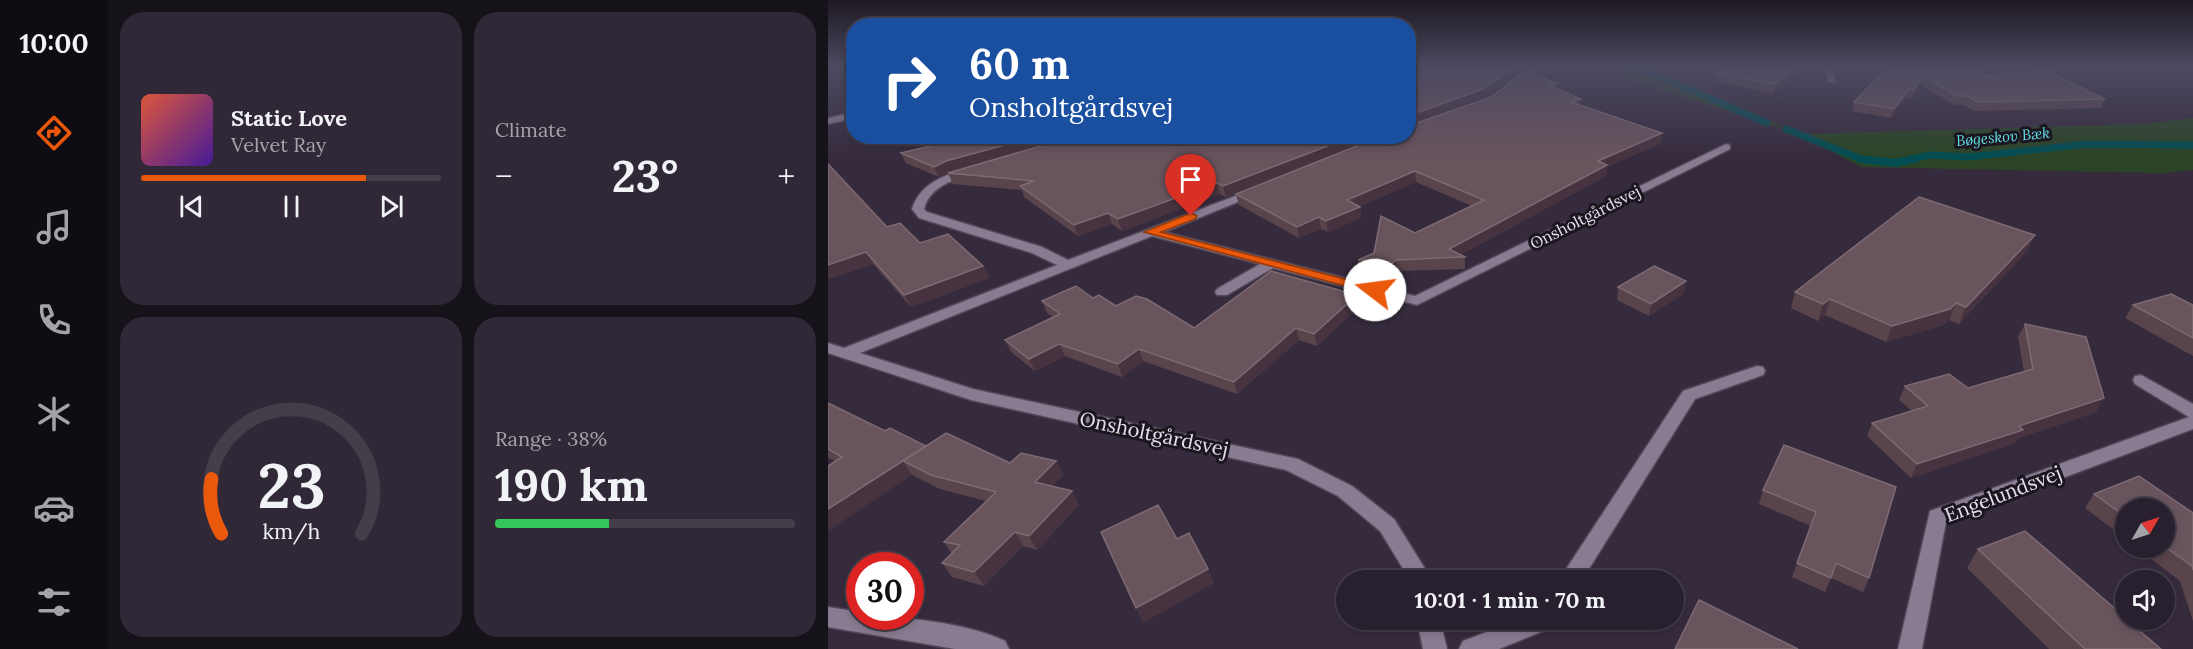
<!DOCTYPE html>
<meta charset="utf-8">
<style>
:root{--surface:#28202e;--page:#302836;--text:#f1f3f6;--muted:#a5a3aa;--line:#443e4a;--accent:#ea580c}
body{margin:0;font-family:Lora,serif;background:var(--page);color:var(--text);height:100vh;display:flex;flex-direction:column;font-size:22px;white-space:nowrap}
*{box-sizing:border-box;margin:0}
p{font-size:20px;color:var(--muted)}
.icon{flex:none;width:33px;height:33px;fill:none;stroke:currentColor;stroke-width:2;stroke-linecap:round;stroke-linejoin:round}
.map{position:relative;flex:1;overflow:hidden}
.panel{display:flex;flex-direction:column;gap:12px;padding:12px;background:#161219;width:720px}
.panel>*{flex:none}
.top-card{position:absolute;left:18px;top:18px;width:570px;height:126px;border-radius:24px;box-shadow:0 3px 9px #0003,0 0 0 2px var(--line);background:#1a4fa0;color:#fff;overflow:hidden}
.needle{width:39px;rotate:51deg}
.controls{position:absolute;left:1287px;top:498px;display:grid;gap:12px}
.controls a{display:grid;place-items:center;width:60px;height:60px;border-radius:50%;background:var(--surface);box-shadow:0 3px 9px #0003,0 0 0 2px var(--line);font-size:30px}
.speed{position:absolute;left:18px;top:552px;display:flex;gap:12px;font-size:30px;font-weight:700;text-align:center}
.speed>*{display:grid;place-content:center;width:78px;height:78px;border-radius:50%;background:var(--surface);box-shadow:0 3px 9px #0003,0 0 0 2px var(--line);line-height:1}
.speed .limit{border:9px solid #d22;background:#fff;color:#111}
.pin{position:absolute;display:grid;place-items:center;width:51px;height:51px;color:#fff;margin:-62px -26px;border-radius:50% 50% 50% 0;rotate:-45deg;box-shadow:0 0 6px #0007}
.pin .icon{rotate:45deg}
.me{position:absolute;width:66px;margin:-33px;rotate:285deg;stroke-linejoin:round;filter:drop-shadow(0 0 4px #0008)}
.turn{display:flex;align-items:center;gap:21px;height:126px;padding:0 24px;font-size:27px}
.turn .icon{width:78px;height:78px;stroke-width:2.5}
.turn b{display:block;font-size:42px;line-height:51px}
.big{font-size:45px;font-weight:700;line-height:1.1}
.panel .card{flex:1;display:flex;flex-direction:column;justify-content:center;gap:9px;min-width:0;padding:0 21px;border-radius:24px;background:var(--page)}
.panel .dial{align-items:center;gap:0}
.dial svg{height:156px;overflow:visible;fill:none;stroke:var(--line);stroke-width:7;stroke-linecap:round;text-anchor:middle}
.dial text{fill:var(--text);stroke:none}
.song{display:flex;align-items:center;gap:18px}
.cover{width:72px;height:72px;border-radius:9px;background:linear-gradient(135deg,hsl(10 70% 55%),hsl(260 70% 35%))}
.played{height:6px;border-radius:3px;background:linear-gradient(90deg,var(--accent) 75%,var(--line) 75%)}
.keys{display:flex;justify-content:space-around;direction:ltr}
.heat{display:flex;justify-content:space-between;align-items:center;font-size:33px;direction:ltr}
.charge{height:9px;border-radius:4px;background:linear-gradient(90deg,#34c759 38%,var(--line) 0)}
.panel .tiles{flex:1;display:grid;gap:12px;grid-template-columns:repeat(2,1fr)}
.trip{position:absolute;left:508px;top:570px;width:348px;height:60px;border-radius:30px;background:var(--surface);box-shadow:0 3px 9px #0003,0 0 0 2px var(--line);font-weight:700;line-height:60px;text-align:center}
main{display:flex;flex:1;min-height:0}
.dock{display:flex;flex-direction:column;width:108px;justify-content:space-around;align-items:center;background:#100d12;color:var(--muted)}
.dock .icon{width:42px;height:42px}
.dock .current{color:var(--accent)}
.dock b{font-size:27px;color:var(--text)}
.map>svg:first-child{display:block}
</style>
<main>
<nav class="dock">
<b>10:00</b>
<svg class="icon current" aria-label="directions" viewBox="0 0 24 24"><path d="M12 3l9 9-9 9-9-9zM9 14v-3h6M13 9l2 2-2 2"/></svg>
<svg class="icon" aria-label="music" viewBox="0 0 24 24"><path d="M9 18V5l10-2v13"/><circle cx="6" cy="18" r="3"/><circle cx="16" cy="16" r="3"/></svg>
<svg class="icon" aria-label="phone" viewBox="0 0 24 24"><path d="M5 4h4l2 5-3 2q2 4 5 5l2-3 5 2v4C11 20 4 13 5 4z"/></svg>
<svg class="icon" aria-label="climate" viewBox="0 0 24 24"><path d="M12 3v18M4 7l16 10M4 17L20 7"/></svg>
<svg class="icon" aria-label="car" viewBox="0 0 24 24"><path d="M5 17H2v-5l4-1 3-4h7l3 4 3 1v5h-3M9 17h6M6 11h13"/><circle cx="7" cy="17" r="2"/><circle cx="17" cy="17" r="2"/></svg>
<svg class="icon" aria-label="filters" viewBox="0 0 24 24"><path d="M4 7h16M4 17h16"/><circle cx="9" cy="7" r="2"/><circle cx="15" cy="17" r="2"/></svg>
</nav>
<section class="panel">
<div class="tiles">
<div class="card">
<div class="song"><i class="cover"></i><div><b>Static Love</b><p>Velvet Ray</p></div></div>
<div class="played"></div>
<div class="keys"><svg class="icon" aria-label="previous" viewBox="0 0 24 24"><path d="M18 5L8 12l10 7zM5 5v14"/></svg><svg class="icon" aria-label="pause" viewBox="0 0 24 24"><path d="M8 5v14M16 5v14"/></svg><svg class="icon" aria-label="next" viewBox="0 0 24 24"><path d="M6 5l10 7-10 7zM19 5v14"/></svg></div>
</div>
<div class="card"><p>Climate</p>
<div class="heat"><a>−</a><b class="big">23°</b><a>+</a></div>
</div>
<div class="card dial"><svg viewBox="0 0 100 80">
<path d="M14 69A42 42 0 1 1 86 69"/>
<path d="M14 69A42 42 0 0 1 9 41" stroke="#ea580c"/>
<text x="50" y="56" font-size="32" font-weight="700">23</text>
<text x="50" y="72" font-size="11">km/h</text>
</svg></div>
<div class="card"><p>Range · 38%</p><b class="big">190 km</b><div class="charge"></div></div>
</div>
</section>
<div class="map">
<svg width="1365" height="649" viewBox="0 0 1365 649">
<rect width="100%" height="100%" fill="#362b3d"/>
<polygon fill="#2b4426" points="763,67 815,67 971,134 1314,124 1365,118 1365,170 1336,173 1033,167 971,134"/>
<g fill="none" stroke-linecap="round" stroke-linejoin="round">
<g stroke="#034d52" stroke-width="7">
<polyline points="801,67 828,75 939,123"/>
<polyline points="958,129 1033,159 1042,160"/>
<polyline points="1080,160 1102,155 1141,157 1259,144 1365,145"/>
</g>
<polyline stroke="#034d52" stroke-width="8" points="1032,159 1067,163 1086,159"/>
<g stroke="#514857" stroke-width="3">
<g id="minor">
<polygon points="701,67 709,68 687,87 681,87 681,83"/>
<polygon points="998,67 1006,67 1007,83 1000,81"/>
<polygon points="1221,68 1225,70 1224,72 1180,77 1176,75"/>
<polygon points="26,112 26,118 0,124 0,118"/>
<path d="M898,144l4,1v4l-313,156 -144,-37 -46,27h-10l-2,-3 2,-3 43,-25 -108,-28 -292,117 113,36 325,70 54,27 42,33 38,61h-22l-30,-49 -42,-35 -52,-26 -315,-70 -143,-47v-10l16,5 213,-83 -25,-12 -113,-35 -7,-9c8,-26 34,-35 58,-41l4,1v4c-20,7 -44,13 -50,36l3,3 115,35 26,13 188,-72 6,3 -2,2 -96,39 251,64z"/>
<polygon points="929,366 935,367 937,371 935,375 867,399 754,580 731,580 855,391"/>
<polygon points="1313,375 1365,404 1365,429 1118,522 1094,649 1070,649 1102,511 1361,417 1307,384 1305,380 1307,376"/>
<path d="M0,607l32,5v4c41,0 108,7 145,25l4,8h-54l-127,-22z"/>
<polygon points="589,620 612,620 619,649 595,649"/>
<polygon points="691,620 729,620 725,627 671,649 631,649 635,641"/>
</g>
</g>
<use href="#minor" fill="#897c92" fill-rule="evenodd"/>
</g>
<g fill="#5a444c">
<polygon points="894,68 976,68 945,93 885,81 886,73"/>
<polygon points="1059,68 1155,71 1154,75 1277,99 1273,108 1146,111 1136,105 1126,105 1094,85 1082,99 1078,98 1063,118 1024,111 1026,102"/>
<polygon points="1118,68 1159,68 1158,69"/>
<polygon points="730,83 729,89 753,99 753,106 833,143 779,167 778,176 632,255 637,257 637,269 569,271 554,285 545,283 543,272 531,272 530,260 644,206 588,182 532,206 533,218 500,232 493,229 471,238 411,205 408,194"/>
<polygon points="553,136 398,197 392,194 294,231 284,224 250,236 196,197 194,190 125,184 120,173 111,177 78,163 73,153"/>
<polygon points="0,164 59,227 92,243 155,266 161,278 83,307 45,264 0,279"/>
<polygon points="1200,250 1131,324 1121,320 1115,325 1058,342 997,315 990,321 963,308 967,292"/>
<polygon points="790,287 856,293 821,316 789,300"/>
<polygon points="265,298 288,306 366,328 531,307 489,346 471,340 409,394 315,361 294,377 237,356 207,371 183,352 177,340 225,317 219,313 214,301"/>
<polygon points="1305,305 1365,305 1365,356 1297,318"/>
<polygon points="1197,324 1268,412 1191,438 1187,443 1083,478 1039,436 1044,423 1084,411 1071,400 1077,386 1140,388 1196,372 1190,337"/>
<polygon points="0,403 57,431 98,446 182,463 228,461 235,475 224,486 244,491 251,505 209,550 195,546 156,586 124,577 114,563 124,554 116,542 158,501 112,489 84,475 7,461 0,458"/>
<polygon points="956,445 1041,578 1035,592 1003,578 997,592 964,577 983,526 931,504 935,490"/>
<polygon points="1266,494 1365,513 1365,621 1352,581 1309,548 1336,548 1336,508 1298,508 1298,539 1257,508"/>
<polygon points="1150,549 1333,649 1221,649 1139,568"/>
</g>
<g fill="#46333f">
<polygon points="680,68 687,68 687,75 655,98 580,125 580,116"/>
<polygon points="968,68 976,68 945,93 947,84"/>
<polygon points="1096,76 1094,85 1082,99 1085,90"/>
<polygon points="730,83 729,92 721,85"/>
<polygon points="1081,89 1078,98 1063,118 1066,109"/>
<polygon points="753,99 753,109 743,102"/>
<polygon points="834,133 833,143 779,167 778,176 628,257 621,249 770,161"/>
<polygon points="210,136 250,136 122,172 111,177 106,167 118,161"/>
<polygon points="526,136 553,136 398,197 395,186"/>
<polygon points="587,171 588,182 521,211 519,200"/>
<polygon points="389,183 392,194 294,231 290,219"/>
<polygon points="532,207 533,218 500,232 498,221"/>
<polygon points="280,213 284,224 250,236 246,225"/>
<polygon points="491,217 493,229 471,238 469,227"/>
<polygon points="1207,235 1200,250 1131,324 1138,307"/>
<polygon points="38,252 45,264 0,279 0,265"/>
<polygon points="568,260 569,271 554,285 553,273"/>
<polygon points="155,266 161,278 83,307 76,295"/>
<polygon points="858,281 856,293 821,316 823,304"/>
<polygon points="529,295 531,307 489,346 486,334"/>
<polygon points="1002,299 997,315 990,321 995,304"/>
<polygon points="1128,303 1121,320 1115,325 1058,342 1064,326"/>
<polygon points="468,328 471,340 409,394 406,382"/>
<polygon points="231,344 237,356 207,371 201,359"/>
<polygon points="311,349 315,361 294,377 290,364"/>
<polygon points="1276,398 1268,412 1191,438 1187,443 1083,478 1089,464 1191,426"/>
<polygon points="75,461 84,475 0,531 0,509"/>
<polygon points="228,461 235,475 214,496 207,482"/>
<polygon points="244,491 251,505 209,550 201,536"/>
<polygon points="187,532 195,546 156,586 146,572"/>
<polygon points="380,569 386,583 315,623 308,608"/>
</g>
<g fill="#69545d" stroke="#7d6a73" stroke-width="1.5">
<polygon points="580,68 685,68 655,89 580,116"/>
<polygon points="894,68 968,68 947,84 886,73"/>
<polygon points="1059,68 1097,68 1155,71 1153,75 1223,73 1277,99 1149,102 1140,96 1129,96 1096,76 1085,90 1081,89 1066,109 1026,102"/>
<polygon points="697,72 730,83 721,85 753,99 743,102 834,133 770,161 779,165 621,249 637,257 568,260 553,273 543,271 545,260 530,260 546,253 553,216 587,233 656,200 587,171 519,200 532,207 498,221 491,217 469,227 408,194 554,136 580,136 580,126 663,97"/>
<polygon points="144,136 210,136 118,161 106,167 73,153"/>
<polygon points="247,136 526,136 395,186 389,183 290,219 280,213 246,225 192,186 206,181 120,173"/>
<polygon points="0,164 59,227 72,223 92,243 120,234 155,266 76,295 38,252 0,265"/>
<polygon points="1091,197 1207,235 1138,307 1128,303 1122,309 1064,326 1002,299 995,304 967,292"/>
<polygon points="826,266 858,281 823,304 790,287"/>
<polygon points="443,271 529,295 486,334 468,328 406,382 311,349 290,364 231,344 201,359 177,340 232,314 214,301 248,286 265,298 271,295 288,306 308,296 319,299 366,328"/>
<polygon points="1343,294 1365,305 1365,338 1305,305"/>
<polygon points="1197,324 1258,337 1276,398 1191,426 1195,430 1089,464 1044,423 1100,406 1077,386 1121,374 1140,388 1205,369"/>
<polygon points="0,403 57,431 62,428 98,446 0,509 0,466 14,457 0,449"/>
<polygon points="118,433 182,463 193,453 228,461 207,482 244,491 201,536 187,532 146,572 114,563 132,545 116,542 168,492 103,475 75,461"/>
<polygon points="956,445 1068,487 1041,578 1008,563 1003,578 969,563 988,512 935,490"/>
<polygon points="1311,476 1365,513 1365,570 1364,566 1336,546 1336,508 1298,508 1298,517 1266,494"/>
<polygon points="330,505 349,539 361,533 380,569 308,608 273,532"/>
<polygon points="1197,531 1298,618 1298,620 1299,620 1333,649 1257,649 1150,549"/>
<polygon points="871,600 970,649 847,649"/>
</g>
<linearGradient id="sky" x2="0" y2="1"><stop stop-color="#1e1822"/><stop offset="0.42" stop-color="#4c4a62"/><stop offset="1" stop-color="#4c4a62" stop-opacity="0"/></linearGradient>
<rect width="1365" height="158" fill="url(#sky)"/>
<polygon fill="#ea580c" stroke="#983908" stroke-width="1.5" points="363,213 369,216 367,219 333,232 552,288 554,290 547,294 316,232"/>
<g text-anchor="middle" stroke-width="6" stroke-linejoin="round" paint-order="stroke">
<g font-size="15" font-style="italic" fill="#62dee6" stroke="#1a151e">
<text transform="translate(1175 137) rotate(-5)" y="5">Bøgeskov Bæk</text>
</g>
<g font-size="16" fill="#e5deea" stroke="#1a151e">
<text transform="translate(757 217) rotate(-27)" y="6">Onsholtgårdsvej</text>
</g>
<g font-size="20" fill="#e5deea" stroke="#1a151e">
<text transform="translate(326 434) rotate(12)" y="7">Onsholtgårdsvej</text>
<text transform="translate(1175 494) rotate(-21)" y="7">Engelundsvej</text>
</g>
</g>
</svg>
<div class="controls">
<a><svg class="needle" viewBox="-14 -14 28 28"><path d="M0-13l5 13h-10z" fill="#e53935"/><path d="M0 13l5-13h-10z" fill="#a5a3aa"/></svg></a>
<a><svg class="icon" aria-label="sound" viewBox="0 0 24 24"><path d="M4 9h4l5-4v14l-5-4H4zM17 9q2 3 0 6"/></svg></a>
</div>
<div class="speed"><div class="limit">30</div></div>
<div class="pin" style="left:363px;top:216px;background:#d93025"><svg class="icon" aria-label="arrive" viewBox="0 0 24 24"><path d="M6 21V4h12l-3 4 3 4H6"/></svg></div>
<svg class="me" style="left:547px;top:290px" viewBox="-20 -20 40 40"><circle r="19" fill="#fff"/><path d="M0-13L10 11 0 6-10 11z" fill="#ea580c"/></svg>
<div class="trip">10:01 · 1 min · 70 m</div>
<div class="top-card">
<div class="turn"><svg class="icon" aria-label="right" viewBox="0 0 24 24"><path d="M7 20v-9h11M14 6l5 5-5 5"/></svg><div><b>60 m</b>Onsholtgårdsvej</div></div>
</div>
</div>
</main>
